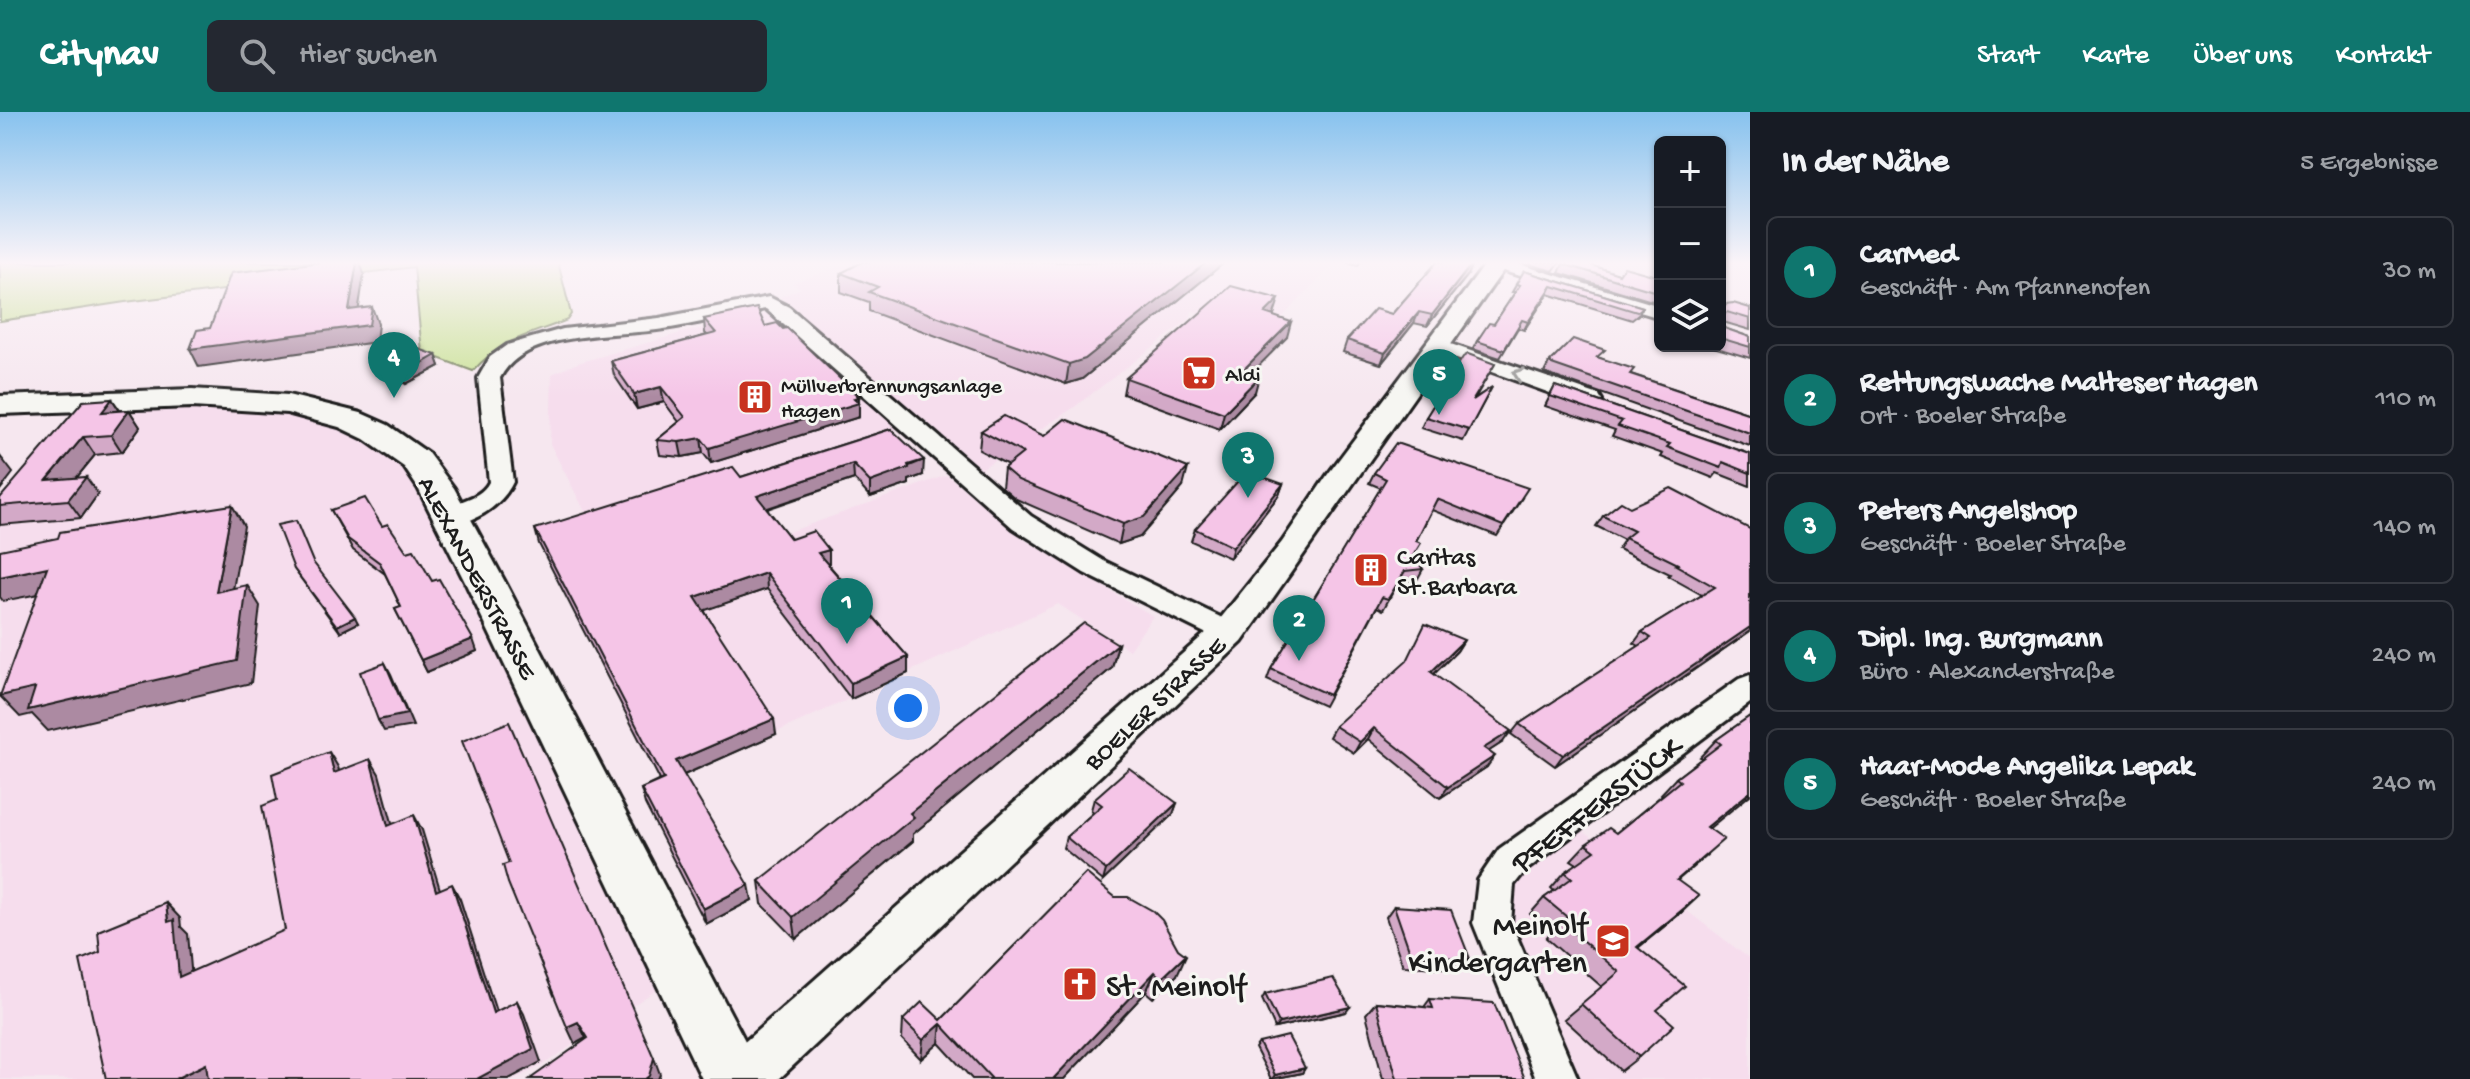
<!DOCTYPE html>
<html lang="de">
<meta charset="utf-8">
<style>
body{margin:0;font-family:"Gochi Hand",sans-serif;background:#242831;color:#f1f3f6}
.controls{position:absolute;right:24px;top:24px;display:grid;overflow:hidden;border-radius:12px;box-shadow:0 2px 6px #0004}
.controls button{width:72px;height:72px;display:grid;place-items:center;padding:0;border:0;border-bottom:2px solid #363941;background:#171b24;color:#f1f3f6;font:40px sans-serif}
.you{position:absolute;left:908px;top:596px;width:28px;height:28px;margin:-20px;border:6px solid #fff;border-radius:50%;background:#1a73e8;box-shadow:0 0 0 12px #1a73e833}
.badge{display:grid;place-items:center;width:52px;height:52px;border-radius:50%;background:#0f766e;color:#fff;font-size:26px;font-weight:700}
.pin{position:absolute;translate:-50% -66px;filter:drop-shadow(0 2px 4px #0008)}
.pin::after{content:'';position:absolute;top:42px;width:28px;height:24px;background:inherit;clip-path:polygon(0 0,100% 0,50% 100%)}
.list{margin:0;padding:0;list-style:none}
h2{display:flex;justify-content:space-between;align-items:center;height:104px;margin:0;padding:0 32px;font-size:34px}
h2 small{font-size:26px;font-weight:400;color:#9ea1a6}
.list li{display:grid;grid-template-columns:52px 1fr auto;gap:24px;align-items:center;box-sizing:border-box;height:112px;margin:0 16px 16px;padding:0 16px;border:2px solid #363941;border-radius:12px}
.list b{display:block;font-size:30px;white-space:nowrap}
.list p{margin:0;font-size:26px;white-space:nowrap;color:#9ea1a6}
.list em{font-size:26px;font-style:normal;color:#9ea1a6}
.icon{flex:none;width:44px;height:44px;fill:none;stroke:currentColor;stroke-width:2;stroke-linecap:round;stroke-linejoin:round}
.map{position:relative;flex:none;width:1750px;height:967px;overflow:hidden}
header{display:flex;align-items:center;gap:48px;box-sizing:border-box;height:112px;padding:0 40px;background:#0f766e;color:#fff}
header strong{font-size:38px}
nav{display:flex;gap:44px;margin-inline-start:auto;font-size:28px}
.search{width:560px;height:72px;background:#242831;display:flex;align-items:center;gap:20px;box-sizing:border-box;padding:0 28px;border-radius:12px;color:#9ea1a6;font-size:30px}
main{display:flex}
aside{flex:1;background:#171b24}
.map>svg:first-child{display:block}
</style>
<header>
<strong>Citynav</strong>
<div class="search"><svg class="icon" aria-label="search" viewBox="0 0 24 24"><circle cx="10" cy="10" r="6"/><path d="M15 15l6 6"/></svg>Hier suchen</div>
<nav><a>Start</a><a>Karte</a><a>Über uns</a><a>Kontakt</a></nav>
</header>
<main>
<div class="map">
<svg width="1750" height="967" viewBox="0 0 1750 967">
<rect width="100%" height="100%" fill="#f6e7ef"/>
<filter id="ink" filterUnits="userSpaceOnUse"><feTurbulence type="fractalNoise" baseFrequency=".0125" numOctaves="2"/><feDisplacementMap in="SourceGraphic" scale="16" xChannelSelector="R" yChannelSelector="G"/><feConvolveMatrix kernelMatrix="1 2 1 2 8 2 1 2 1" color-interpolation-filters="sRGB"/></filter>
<g filter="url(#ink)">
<g fill="#f6dded">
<polygon points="851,150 1336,150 1267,221 1192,199 1190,207 1073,296 981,357 780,185 801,176 793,171"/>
<polygon points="782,199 911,312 735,370 778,424 947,363 1025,428 1153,504 1129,538 1058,492 662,672 593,415 550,332 552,262 578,251 681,221"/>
<polygon points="87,290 288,292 400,335 682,861 541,954 516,967 0,967 0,399"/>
<polygon points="1568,708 1750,847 1750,967 1557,967 1493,789"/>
</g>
<path fill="#cae297" stroke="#737f5a" stroke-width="2" d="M 0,150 L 558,150 L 571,202 L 567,208 C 527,224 503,226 473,259 L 422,240 L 414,155 L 125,190 L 0,209 Z"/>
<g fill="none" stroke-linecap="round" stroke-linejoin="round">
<defs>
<g id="minor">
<polygon points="1484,150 1512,150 1660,194 1660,206 1487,154"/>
<path d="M 769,185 L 789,195 L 1031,404 L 1104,449 L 1239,514 L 1244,521 L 1239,528 L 1229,531 L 1219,528 L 1084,461 L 1013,416 L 766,197 C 729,203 694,213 657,218 C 610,225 525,218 500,266 L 513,370 C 502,394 469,417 442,410 L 438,404 C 450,387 478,391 489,370 L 478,266 L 490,245 L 507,233 L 563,217 L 659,206 Z"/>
<polygon points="1439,228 1599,283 1602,288 1599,293 1583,293 1432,238 1429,234"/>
<polygon points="1750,563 1750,591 1525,759 1514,773 1511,811 1578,967 1536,967 1473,811 1478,768 1499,737 1739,567"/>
</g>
<polygon id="tertiary" points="1487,150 1509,150 1242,530 779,967 715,967 723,949 1216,512 1282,430 1328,362"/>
<polygon id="secondary" points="192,277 288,283 361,301 388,313 428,341 454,376 505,470 765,967 702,967 465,470 418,376 404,355 364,327 339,315 287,301 192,295 0,302 0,284"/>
</defs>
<use href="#minor" stroke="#1c1c1c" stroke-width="6"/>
<use href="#tertiary" stroke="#1c1c1c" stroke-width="6"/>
<use href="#secondary" stroke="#1c1c1c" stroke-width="6"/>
<use href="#minor" fill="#f6f6f2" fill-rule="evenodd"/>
<use href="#tertiary" fill="#f6f6f2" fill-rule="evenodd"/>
<use href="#secondary" fill="#f6f6f2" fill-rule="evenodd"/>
</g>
<g fill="#d3a9c7" stroke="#1c1c1c" stroke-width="2">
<polygon points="1225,150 1082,267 1066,272 869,199 869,190 841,180 841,161"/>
<polygon points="1347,150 1361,150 1358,153"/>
<polygon points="1435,150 1474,150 1468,163 1427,214 1414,211 1381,252 1343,240 1347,228 1392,202 1437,150"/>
<polygon points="1530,150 1560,150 1553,159 1529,152"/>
<polygon points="1563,152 1619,162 1660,181 1652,189 1559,161"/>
<polygon points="1524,159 1643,195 1638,203 1632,208 1548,182 1524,218 1518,216 1500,246 1473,237 1477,229 1494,212 1515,180 1512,180"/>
<polygon points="1750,196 1750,218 1723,210 1724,216 1750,225 1750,246 1710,234 1720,234 1720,199"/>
<polygon points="1274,202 1273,204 1287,225 1250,262 1255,280 1220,317 1123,282 1126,266"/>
<polygon points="704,207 765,214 859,285 859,305 711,351 703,341 682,345 660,343 657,328 679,310 664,290 637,297 614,263 611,249 707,223 705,221"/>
<polygon points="436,243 440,254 406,272 384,264 380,253"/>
<polygon points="1600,246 1631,262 1750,302 1750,334 1544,261 1549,251"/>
<polygon points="1495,252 1475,286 1492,275 1463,329 1421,316 1426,305"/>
<polygon points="1555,274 1750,342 1750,374 1717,361 1713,366 1661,345 1663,342 1612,324 1615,318 1545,294"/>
<polygon points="112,287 120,298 129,298 140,315 122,340 95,343 76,366 98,382 81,406 0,413 0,386"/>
<polygon points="891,317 923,363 909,368 909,372 870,385 854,367 767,397 791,427 829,453 908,545 908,561 851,587 767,477 704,498 776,622 684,663 752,788 706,812 645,692 641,677 660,668 539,432 535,417 741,365"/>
<polygon points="981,319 1044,324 1183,375 1140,425 1119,432 1016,387 1002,375 1004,356 1008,353 979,338"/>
<polygon points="1374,361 1522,386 1497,424 1432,398 1416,429 1414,445 1423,457 1417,468 1399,469 1383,498 1377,495 1324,594 1267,568 1271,557 1381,376 1369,371"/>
<polygon points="1283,372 1279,383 1230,446 1191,429 1195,417"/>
<polygon points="1630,395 1750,417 1750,519 1555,654 1511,622 1519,612 1639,534 1634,531 1642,520 1702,483 1668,464 1670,462 1618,437 1624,428 1596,414 1603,404"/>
<polygon points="331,398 382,414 432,469 477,539 427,560 395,497 401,495 385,462 353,438"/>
<polygon points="314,452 358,511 340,520 294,457"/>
<polygon points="1464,528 1457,539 1434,562 1503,630 1489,639 1487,655 1440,686 1368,627 1354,641 1329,625 1335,614"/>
<polygon points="1118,532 1112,556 913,722 913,729 796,827 762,792 759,769"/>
<polygon points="1750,604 1709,717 1707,743 1678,768 1682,800 1638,836 1657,898 1639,945 1621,959 1564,907 1602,875 1546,826 1551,820 1530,802 1544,786 1554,779 1551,776 1565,760 1577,752 1571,748 1586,732 1616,721 1662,683 1661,682 1676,666 1702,646 1700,645 1716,628"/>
<polygon points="1094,687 1177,691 1173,702 1103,769 1063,736 1066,725 1094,700 1091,698"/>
<polygon points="1086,761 1177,863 1153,886 1146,880 1064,967 972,967 939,931 921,947 902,927 903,908 941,908"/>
<polygon points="1394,794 1470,847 1461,857 1403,854 1386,805"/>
<polygon points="1265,882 1346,900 1275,916 1262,887"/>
<polygon points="1430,887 1525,967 1383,967 1366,902 1376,890 1424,895"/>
<polygon points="1259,931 1305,956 1302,961 1271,967 1255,936"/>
</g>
<g fill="#ac8aa2" stroke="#1c1c1c" stroke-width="2">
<polygon points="357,150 360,150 364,162 356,214 372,195 378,212 376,230 199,255 190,237 349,198"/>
<polygon points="1207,150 1225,150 1082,267 1066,272 1069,252"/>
<polygon points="1474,150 1468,163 1427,214 1432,203"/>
<polygon points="1552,174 1548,182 1524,218 1528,210"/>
<polygon points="1279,187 1274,202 1260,216 1265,201"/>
<polygon points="1419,200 1414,211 1381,252 1385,241"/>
<polygon points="1291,210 1287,225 1238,275 1242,259"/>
<polygon points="436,243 440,254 406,272 403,262"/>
<polygon points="1259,265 1255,280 1220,317 1224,301"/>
<polygon points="661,275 664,290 637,297 634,282"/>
<polygon points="859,285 859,305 711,351 709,336"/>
<polygon points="112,287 123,304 102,300"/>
<polygon points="129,298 140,315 122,340 111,323"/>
<polygon points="83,325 95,343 60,386 47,368"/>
<polygon points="701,326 703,341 682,345 679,330"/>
<polygon points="0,344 13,361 0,378"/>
<polygon points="924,348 923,363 909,368 909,372 870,385 870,370"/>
<polygon points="853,352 854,367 759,399 757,384"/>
<polygon points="1188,356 1183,375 1140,425 1119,432 1123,412"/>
<polygon points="86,365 98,382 81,406 68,388"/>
<polygon points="1283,372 1279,383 1230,446 1233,435"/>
<polygon points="232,393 244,414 229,501 216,480"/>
<polygon points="829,438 829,453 819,457 818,441"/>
<polygon points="47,455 64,477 3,489 0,485 0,465"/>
<polygon points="766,461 767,477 697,501 695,485"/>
<polygon points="247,473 260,494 251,571 48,619 32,602 20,605 0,584"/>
<polygon points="355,505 358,511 340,520 337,514"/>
<polygon points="1750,515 1750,519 1555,654 1563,643"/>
<polygon points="473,527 477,539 427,560 421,548"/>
<polygon points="1464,528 1457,539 1425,571 1431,560"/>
<polygon points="1118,532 1112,556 913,722 913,729 796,827 793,805 910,701"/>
<polygon points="908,545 908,561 851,587 851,571"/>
<polygon points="385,551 391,562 413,614 384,619 378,608"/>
<polygon points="774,607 776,622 679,665 676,649"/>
<polygon points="1374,616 1368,627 1354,641 1360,630"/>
<polygon points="1511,619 1503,630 1477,647 1484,636"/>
<polygon points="329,640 338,655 344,676 334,661"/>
<polygon points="1495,644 1487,655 1440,686 1448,675"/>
<polygon points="370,647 379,662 397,729 388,714"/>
<polygon points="1750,680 1750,683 1690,732 1707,715"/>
<polygon points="1177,691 1173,702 1103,769 1106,758"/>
<polygon points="414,703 422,718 445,794 436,779"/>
<polygon points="452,772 460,787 501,915 493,901"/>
<polygon points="749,773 752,788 706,812 703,797"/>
<polygon points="1699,784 1682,800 1620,850 1637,835"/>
<polygon points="166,791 180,806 181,815 188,822 193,879 179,865 168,810"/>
<polygon points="1186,843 1177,863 1153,886 1161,867"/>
<polygon points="1155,860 1146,880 1064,967 1053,967"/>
<polygon points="517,889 524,902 541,950 509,967 477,967"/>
<polygon points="1350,895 1346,900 1275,916 1279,911"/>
<polygon points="578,910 586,926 575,932 567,915"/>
<polygon points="941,912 939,931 921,947 923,928"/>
<polygon points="654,946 660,962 658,967 645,967"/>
<polygon points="206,952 216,967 175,967"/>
<polygon points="1305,956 1302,961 1272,967 1275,963"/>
</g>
<g fill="#f5c5e7" stroke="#1c1c1c" stroke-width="2">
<polygon points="321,150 357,150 349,198 372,195 369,213 190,237 197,218 210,216 231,161"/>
<polygon points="862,150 1207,150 1085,247 1069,252 869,180 878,175 841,161"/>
<polygon points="1437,150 1473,150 1432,203 1419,200 1385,241 1347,228 1375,197 1392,202"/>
<polygon points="1568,150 1582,150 1619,162 1624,155 1660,165 1660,177 1657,180 1563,152"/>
<polygon points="1524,159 1643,195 1637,200 1552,174 1528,210 1522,208 1504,238 1477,229 1489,211 1494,212 1520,173 1516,172"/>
<polygon points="1231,174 1279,187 1265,201 1291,210 1242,259 1259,265 1224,301 1126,266"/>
<polygon points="1733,191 1750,196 1750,207 1727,200 1723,203 1724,216 1750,225 1750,235 1720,226 1720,199 1726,192"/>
<polygon points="757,196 765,214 777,211 783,217 787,216 859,285 854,286 859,291 709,336 701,326 679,330 657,328 685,305 661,275 634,282 611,249 716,221 704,207"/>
<polygon points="1573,227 1605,238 1597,245 1634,257 1630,262 1750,302 1750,321 1549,251"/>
<polygon points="413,235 436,243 403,262 380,253"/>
<polygon points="1468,242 1495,252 1473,288 1492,275 1469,318 1426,305 1463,245"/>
<polygon points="1555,274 1750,342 1750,361 1723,350 1721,356 1667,335 1670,332 1618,314 1622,309 1550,284"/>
<polygon points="112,287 102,300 129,298 111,323 83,325 47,368 86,365 68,388 0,394 0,386 83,289"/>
<polygon points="1004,304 1044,324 1065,307 1188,356 1144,405 1123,412 1018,368 1004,356 1023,341 981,319"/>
<polygon points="891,317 924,348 908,353 909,356 870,370 853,352 757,384 791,427 814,419 829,438 818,441 908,545 851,571 766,461 695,485 774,607 676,649 749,773 703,797 641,677 664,667 535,417 733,355 741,365"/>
<polygon points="1396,331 1528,376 1503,414 1437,387 1416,429 1421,431 1413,444 1423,457 1405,459 1388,487 1382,485 1329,583 1271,557 1386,367 1374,361"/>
<polygon points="1247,359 1283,372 1233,435 1195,417"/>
<polygon points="1671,376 1750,417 1750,515 1563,643 1519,612 1651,526 1642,520 1715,475 1676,453 1678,452 1625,426 1634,419 1603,404 1621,390 1630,395"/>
<polygon points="365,386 382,414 388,412 407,440 414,438 432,469 439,467 473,527 421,548 395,497 401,495 380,451 348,427 331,398"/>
<polygon points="232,393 216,480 247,473 237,549 28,598 35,576 0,584 47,455 0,465 0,438 58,426 60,420"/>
<polygon points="296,409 313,450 355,505 337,514 294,457 277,413"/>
<polygon points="1084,511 1118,532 910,701 914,705 793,805 759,769"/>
<polygon points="1425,512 1464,528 1431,560 1511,619 1484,636 1495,644 1448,675 1374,616 1360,630 1335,614 1407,549"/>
<polygon points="385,551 407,602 378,608 360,560"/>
<polygon points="1750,604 1750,680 1707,715 1724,727 1677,768 1699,784 1637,835 1685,874 1657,898 1674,913 1639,945 1581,892 1619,860 1561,810 1567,805 1544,786 1572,766 1565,760 1595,739 1586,732 1609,716 1616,721 1680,669 1676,666 1721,632 1716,628"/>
<polygon points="509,610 654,946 649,964 645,967 530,967 588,926 578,910 567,915 508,771 503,753 509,751 462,629"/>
<polygon points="329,640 334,661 370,647 388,714 414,703 436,779 452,772 493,901 517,889 533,937 477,967 208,967 206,952 175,967 106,967 80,848 100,840 98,819 166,791 168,810 174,808 179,865 285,818 262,694 277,688 272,662"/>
<polygon points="1129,656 1177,691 1106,758 1066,725 1102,693 1094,687"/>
<polygon points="1086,761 1115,785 1128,785 1153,799 1162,808 1178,837 1186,843 1161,867 1155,860 1053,967 992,967 941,912 923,928 903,908 922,890 941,908"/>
<polygon points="1394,794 1451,798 1470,847 1411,843"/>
<polygon points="1333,866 1350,895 1279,911 1265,882"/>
<polygon points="1430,887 1494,891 1525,967 1397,967 1376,890 1433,896"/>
<polygon points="1288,924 1305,956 1275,963 1259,931"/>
</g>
<defs><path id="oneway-chevron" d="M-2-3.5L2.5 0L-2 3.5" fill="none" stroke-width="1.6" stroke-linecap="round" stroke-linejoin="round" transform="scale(2)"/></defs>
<use stroke="#949492" href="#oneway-chevron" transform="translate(1518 262) rotate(-160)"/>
</g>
<linearGradient id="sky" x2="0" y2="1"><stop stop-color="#87c2ee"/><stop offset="0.53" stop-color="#fbf4f8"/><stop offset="1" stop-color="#fbf4f8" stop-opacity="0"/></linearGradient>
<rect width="1750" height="285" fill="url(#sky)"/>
<defs>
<symbol id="supermarket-square" viewBox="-11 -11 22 22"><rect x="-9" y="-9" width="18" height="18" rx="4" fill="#c8321e" stroke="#f6f6f2"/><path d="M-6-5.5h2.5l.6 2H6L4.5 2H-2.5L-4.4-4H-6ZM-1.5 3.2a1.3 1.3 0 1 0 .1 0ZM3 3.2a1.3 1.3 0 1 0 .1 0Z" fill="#fff"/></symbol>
<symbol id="building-square" viewBox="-11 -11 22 22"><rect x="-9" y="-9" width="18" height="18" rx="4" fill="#c8321e" stroke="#f6f6f2"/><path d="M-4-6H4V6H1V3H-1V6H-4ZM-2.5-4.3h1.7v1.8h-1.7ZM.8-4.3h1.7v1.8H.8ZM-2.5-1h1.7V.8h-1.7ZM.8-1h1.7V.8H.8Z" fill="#fff"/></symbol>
<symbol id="school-square" viewBox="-11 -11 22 22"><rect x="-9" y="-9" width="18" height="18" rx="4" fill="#c8321e" stroke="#f6f6f2"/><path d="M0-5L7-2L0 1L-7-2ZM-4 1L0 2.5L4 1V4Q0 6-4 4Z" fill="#fff"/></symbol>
<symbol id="church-square" viewBox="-11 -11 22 22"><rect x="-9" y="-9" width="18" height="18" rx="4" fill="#c8321e" stroke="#f6f6f2"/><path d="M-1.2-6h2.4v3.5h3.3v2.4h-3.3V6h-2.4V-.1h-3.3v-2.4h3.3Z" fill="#fff"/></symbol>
</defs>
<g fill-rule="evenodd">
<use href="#supermarket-square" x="1179" y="241" width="40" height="40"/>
<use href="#building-square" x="735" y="265" width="40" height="40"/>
<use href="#building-square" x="1351" y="438" width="40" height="40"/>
<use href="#school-square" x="1593" y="809" width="40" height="40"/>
<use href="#church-square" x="1060" y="852" width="40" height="40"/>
</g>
<g text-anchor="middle" stroke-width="6" stroke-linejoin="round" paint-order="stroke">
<g font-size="22" fill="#1c1c1c" stroke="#f6f6f2" text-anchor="start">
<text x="1225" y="269">Aldi</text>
<text x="781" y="280">Müllverbrennungsanlage<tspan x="781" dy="25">Hagen</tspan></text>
</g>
<g font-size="26" fill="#1c1c1c" stroke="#f6f6f2" text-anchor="start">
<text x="1397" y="452">Caritas<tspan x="1397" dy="30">St.Barbara</tspan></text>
</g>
<g font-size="26" fill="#1c1c1c" stroke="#f6f6f2">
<text transform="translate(479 465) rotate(62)" y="9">ALEXANDERSTRASSE</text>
<text transform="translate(1154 590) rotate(-43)" y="9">BOELER STRASSE</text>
</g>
<g font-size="32" fill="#1c1c1c" stroke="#f6f6f2">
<text transform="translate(1595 691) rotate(-37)" y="11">PFEFFERSTÜCK</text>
</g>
<g font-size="32" fill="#1c1c1c" stroke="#f6f6f2" text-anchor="end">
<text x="1587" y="822">Meinolf<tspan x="1587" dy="37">Kindergarten</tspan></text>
<text x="1106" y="883" text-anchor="start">St. Meinolf</text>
</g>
</g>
</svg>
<div class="controls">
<button>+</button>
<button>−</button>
<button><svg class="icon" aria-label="layers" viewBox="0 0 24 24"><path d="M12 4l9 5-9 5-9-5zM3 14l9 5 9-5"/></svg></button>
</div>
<div class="you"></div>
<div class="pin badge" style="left:847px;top:532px">1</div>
<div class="pin badge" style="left:1299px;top:549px">2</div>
<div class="pin badge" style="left:1248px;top:386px">3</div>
<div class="pin badge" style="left:394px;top:286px">4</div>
<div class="pin badge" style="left:1439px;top:303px">5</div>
</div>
<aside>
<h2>In der Nähe<small>5 Ergebnisse</small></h2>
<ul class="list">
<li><span class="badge">1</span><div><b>CarMed</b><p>Geschäft · Am Pfannenofen</p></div><em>30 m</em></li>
<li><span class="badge">2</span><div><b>Rettungswache Malteser Hagen</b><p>Ort · Boeler Straße</p></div><em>110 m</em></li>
<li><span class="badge">3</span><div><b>Peters Angelshop</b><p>Geschäft · Boeler Straße</p></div><em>140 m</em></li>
<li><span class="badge">4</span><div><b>Dipl. Ing. Burgmann</b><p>Büro · Alexanderstraße</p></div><em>240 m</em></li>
<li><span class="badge">5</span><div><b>Haar-Mode Angelika Lepak</b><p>Geschäft · Boeler Straße</p></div><em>240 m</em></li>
</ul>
</aside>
</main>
